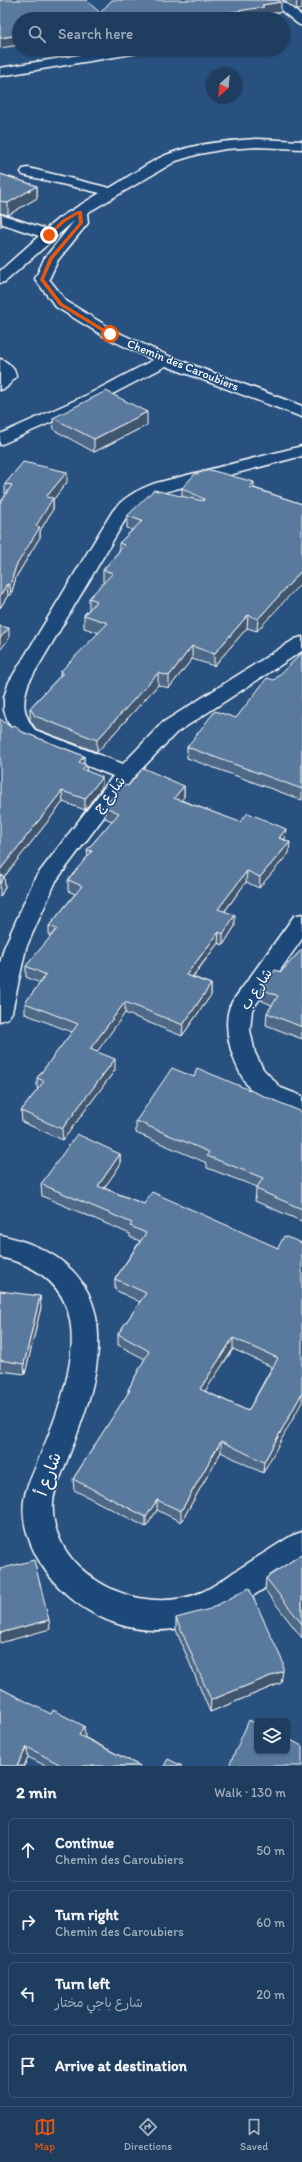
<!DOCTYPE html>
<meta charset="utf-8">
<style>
body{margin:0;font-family:Itim,"Playpen Sans Arabic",sans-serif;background:#264465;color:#f1f3f6}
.controls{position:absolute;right:12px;bottom:12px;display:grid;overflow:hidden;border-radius:6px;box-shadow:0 1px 3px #0004}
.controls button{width:36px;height:36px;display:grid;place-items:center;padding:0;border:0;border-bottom:1px solid #3c5674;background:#1e3d5f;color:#f1f3f6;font:20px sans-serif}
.compass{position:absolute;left:206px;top:68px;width:36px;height:36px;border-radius:50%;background:#1e3d5f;box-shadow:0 1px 3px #0004;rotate:207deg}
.stop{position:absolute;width:12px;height:12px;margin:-9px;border:3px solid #ea580c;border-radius:50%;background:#fff}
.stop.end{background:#ea580c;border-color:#fff;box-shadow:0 1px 4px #0008}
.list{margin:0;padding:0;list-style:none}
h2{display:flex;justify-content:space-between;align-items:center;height:52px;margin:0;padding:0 16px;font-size:17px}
h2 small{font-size:13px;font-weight:400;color:#a1aebd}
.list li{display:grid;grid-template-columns:26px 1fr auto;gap:12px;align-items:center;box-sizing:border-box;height:64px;margin:0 8px 8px;padding:0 8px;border:1px solid #3c5674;border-radius:6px}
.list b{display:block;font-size:15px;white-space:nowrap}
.list p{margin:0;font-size:13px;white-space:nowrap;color:#a1aebd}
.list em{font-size:13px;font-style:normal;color:#a1aebd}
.icon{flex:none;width:22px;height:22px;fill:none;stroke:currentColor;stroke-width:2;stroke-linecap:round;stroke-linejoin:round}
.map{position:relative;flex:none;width:302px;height:1766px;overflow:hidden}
.search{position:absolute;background:#1e3d5f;box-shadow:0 1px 3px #0004;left:12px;right:12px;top:12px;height:44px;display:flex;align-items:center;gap:10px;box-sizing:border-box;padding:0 14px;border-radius:22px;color:#a1aebd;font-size:15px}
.sheet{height:340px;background:#1e3d5f}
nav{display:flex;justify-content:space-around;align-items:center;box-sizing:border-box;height:56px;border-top:1px solid #3c5674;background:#1e3d5f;font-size:11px;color:#a1aebd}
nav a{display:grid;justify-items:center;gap:2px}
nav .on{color:#ea580c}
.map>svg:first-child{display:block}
</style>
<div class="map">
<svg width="302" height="1766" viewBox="0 0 302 1766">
<rect width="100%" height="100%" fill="#28517f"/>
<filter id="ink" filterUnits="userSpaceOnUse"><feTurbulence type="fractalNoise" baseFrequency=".025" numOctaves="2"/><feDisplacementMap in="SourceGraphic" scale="8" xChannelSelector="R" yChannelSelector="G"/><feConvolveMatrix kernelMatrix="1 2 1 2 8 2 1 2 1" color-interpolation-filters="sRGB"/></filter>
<g filter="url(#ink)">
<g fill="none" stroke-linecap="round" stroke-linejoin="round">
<defs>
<g id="minor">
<polygon points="268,0 281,0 302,16 302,26 298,24"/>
<polygon points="116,49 144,49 138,53 0,76 0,68"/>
<path d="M 257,139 L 302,141 L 302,149 L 257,147 L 226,149 L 199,154 L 176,161 L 87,213 L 88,223 L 58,260 L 49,279 L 66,301 L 115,331 L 171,357 L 302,406 L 302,417 L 166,366 L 99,401 L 0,445 L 0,434 L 87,395 L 153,360 L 105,337 L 56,307 L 35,279 L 44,259 L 74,221 L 5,282 L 0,283 L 0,271 L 39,236 L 0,223 L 0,214 L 46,229 L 59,218 L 100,193 L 23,175 L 21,172 L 23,169 L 28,168 L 110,188 C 129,177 147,163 166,155 C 195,143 227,141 257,139 Z"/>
<path d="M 0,359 C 7,361 16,369 16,377 L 6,388 L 0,390 Z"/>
<path d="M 302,446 L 302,456 L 168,491 C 153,496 140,503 128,515 L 29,682 C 22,701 22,714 35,730 L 123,764 L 162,723 L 295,639 L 302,637 L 302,651 L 176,733 L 133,778 L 56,881 L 26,948 L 12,1012 L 8,1018 L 0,1021 L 0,963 L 4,948 L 35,878 L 113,776 L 21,740 L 8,722 L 4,710 L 4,697 L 9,682 L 112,512 C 123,497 139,489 156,483 Z"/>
<path d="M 302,914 L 302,939 L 252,1010 L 250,1030 L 255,1053 L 263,1069 L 281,1088 L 302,1096 L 302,1116 C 290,1112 274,1108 264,1102 C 239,1087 217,1028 232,1002 L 294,916 Z"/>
<path d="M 0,1235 C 106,1258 114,1333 81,1423 C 76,1438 70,1453 64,1468 C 60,1479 54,1490 53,1502 C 51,1529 64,1555 85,1572 C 116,1598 162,1609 202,1592 C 213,1587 224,1579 234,1572 C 253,1560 272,1548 291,1536 L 302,1532 L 302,1563 C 263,1588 222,1623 174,1629 C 114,1637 56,1601 32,1547 C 24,1528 20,1508 27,1488 C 57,1413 123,1285 0,1257 Z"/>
</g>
</defs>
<use href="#minor" stroke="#fff" stroke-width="3"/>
<use href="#minor" fill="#1f4a7a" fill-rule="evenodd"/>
</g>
<g fill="#4d6987" stroke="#fff" fill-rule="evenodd">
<polygon points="283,0 302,0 296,10"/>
<polygon points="0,174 37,186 37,198 8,215 0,213"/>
<polygon points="53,418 147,425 94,452 54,430"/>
<polygon points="67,482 53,500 53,509 40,531 40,537 16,577 11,595 8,595 0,608 6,494 5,494 5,484"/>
<polygon points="182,488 254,488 302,504 257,631 247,628 214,666 192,659 169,688 158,685 97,752 36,729 30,720 30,708 60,676 60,672 99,633 84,628 84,615 89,609 89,598 104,583 103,583 103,570 119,551 119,543 132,530 127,528 127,516 182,496"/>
<polygon points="302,653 302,800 187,758 187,747 236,718"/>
<polygon points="12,728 84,756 84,764 87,771 102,787 85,810 63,802 4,877 5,887 0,897"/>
<polygon points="128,786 184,786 184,797 181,800 285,840 289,853 259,888 246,882 225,911 235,926 223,945 218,943 193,977 211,984 211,995 182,1036 125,1013 97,1051 115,1070 63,1140 22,1122 21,1111 38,1089 37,1088 37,1078 72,1032 25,1014 25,1003 40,983 26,977 26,966 51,937 49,936 49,926 75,894 68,891 68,880 88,857 87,850 112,821 105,818 105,807"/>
<polygon points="302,949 302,1039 266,1025 267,1013 272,1005 262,1001 262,989 281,972"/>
<polygon points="194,1077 302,1112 302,1219 301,1221 255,1201 256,1189 257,1187 207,1168 207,1163 136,1133 136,1121"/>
<path d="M 120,1154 L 120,1165 L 104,1188 L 144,1204 L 278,1248 L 302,1243 L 263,1473 L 221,1452 L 181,1522 L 157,1510 L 146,1527 L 74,1490 L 73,1479 L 128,1394 L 128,1390 L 145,1359 L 118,1345 L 118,1334 L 140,1302 L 115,1290 L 115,1279 L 140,1241 L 130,1237 L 130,1234 L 42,1196 L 41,1184 ZM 233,1349 L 272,1367 L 248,1411 L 205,1391 Z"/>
<polygon points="0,1291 41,1307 25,1374 0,1371"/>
<polygon points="302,1554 302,1638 265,1590 266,1578"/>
<polygon points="176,1618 281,1683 210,1712 176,1630"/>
<polygon points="0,1688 85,1736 84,1737 140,1766 46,1766 28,1757 24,1766 0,1766"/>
</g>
<g fill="#3f556e" stroke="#fff">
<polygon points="297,0 302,0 302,9 296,10"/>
<polygon points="281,2 281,12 264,15 264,17 250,19 186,19 262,5"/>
<polygon points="137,17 138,19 127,19"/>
<polygon points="19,35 19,45 0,48 0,38"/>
<polygon points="37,186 37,198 8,215 8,203"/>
<polygon points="0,214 1,214 2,226 0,227"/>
<polygon points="147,412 147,425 94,452 94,439"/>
<polygon points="67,472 67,482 53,500 53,509 40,531 40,537 16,577 11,595 10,585 16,566 36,526 46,497"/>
<polygon points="254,482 254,494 250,487"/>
<polygon points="302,570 302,582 257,631 258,619"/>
<polygon points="7,584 8,595 0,608 0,596"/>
<polygon points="248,615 247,628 214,666 214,654"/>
<polygon points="9,628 9,639 0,650 0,638"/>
<polygon points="192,646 192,659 169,688 169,676"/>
<polygon points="158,673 158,685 97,752 97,740"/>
<polygon points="84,756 84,766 79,762"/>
<polygon points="86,765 87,775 82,769"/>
<polygon points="102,777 102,787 85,810 85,799"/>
<polygon points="184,786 184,797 174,809 174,798"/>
<polygon points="62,791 63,802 4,877 5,887 0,897 0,870"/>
<polygon points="286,829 285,840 279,838"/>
<polygon points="290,842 289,853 259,888 260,877"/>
<polygon points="247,871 246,882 218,920 218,909"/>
<polygon points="235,915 235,926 223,945 223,934"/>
<polygon points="219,932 218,943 186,985 186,975"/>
<polygon points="211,984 211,995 182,1036 183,1025"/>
<polygon points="125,1002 125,1013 91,1060 90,1049"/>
<polygon points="115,1059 115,1070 63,1140 62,1129"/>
<polygon points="120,1154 120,1165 98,1197 98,1186"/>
<polygon points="40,1296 41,1307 25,1374 24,1364"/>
<polygon points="233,1338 233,1349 200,1399 200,1389"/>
<polygon points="302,1393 302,1402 263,1473 264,1462"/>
<polygon points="221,1441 221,1452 181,1522 181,1511"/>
<polygon points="157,1500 157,1510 146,1527 146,1517"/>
<polygon points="49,1620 50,1629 0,1643 0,1633"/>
<polygon points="283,1671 281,1683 210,1712 211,1700"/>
<polygon points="84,1726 85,1736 80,1745 79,1735"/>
<polygon points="27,1747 28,1757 24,1766 17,1766"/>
</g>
<g fill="#5a7a9d" stroke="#fff" fill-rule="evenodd">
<polygon points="0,0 86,0 100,13 112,0 278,0 281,2 262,5 264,7 186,19 139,19 137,17 127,19 19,19 19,35 0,38"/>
<polygon points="0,174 37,186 8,203 0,201"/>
<polygon points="106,391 147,412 94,439 53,418"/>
<polygon points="23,462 67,472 46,497 53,498 36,526 40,527 16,566 10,585 7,584 0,596 0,503 12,485 5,484"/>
<polygon points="210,470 254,482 250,487 302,504 302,570 258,619 248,615 214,654 192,646 169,676 158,673 97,740 35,716 30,708 63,673 60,672 108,623 84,615 97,601 89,598 113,573 103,570 124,545 119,543 142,521 127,516 154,490 203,501 204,499 182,488 195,474"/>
<polygon points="0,626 9,628 0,638"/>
<polygon points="302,653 302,789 187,747 215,711 236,718 267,678 274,680"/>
<polygon points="0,719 12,728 15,725 20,731 84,756 79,762 86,765 82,769 102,777 85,799 62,791 0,870"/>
<polygon points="143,768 184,786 174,798 240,822 248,813 286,829 279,838 290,842 260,877 247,871 218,909 235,915 223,934 219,932 186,975 211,984 183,1025 125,1002 90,1049 115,1059 62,1129 21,1111 44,1081 37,1078 78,1024 25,1003 46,975 26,966 57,929 49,926 82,886 68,880 92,851 87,850 119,813 105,807 122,784 128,786"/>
<polygon points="0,875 4,876 0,884"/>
<polygon points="302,949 302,1027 267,1013 278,996 262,989 275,970 281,972"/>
<polygon points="172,1068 194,1077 197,1068 302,1112 302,1209 256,1189 263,1178 207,1156 209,1152 136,1121"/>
<path d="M 77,1134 L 120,1154 L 98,1186 L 144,1204 L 152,1192 L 278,1248 L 284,1236 L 302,1243 L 302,1393 L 264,1462 L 221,1441 L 181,1511 L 157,1500 L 146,1517 L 73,1479 L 130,1390 L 128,1390 L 149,1351 L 118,1334 L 146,1293 L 115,1279 L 146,1233 L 130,1226 L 132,1223 L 41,1184 ZM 233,1338 L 278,1358 L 248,1411 L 200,1389 Z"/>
<polygon points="0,1291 40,1296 24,1364 0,1360"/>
<polygon points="302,1554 302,1624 266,1578"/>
<polygon points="34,1560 49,1620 0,1633 0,1569"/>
<polygon points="249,1588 283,1662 283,1671 211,1700 176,1618 210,1609"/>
<polygon points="0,1688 51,1714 53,1710 84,1726 79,1735 140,1766 63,1766 27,1747 17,1766 0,1766"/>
<polygon points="249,1720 257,1724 257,1751 287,1751 287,1738 302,1746 302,1766 229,1766"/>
<polygon points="168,1759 182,1766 164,1766"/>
</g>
</g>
<polygon fill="#ea580c" points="78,211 82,211 83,223 53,259 44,279 62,303 111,333 111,335 108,335 59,305 40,280 49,258 79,223 78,214 65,222 51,235 47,235 62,220"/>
<g text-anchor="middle" stroke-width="3" stroke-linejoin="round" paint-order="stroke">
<g font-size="12" fill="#fff" stroke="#1f4a7a">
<text transform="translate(183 365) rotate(22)" y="4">Chemin des Caroubiers</text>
</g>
<g font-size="14" fill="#fff" stroke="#1f4a7a">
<text transform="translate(109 794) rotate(-51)" y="5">شارع ج</text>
<text transform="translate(256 989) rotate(-57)" y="5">شارع ب</text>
</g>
<g font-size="17" fill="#fff" stroke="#1f4a7a">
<text transform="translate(48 1474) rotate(-70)" y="6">شارع أ</text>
</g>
</g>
</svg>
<div class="controls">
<button><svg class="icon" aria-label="layers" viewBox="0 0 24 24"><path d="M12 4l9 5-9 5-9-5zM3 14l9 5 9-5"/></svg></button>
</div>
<svg class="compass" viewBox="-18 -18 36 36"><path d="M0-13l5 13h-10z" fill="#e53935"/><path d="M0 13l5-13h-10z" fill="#a1aebd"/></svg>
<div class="stop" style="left:110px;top:334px"></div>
<div class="stop end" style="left:49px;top:235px"></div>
<div class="search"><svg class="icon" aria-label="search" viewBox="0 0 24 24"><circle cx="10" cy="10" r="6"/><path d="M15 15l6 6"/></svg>Search here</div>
</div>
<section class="sheet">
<h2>2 min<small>Walk · 130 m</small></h2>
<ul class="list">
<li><svg class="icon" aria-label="ahead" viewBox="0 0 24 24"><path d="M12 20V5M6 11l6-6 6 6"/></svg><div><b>Continue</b><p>Chemin des Caroubiers</p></div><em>50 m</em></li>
<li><svg class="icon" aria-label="right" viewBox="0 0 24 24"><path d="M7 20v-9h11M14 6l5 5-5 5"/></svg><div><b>Turn right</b><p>Chemin des Caroubiers</p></div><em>60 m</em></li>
<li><svg class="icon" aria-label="left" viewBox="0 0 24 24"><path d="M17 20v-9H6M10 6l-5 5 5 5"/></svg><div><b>Turn left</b><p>شارع باجي مختار</p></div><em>20 m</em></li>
<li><svg class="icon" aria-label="arrive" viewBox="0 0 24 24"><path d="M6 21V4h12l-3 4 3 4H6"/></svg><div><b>Arrive at destination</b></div></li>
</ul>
</section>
<nav>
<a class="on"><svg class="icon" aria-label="map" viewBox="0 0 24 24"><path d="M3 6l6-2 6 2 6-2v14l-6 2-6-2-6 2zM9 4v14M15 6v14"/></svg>Map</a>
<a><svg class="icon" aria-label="directions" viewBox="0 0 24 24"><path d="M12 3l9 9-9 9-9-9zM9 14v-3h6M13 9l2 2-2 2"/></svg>Directions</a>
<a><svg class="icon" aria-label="saved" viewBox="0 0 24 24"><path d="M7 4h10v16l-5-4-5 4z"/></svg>Saved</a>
</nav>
